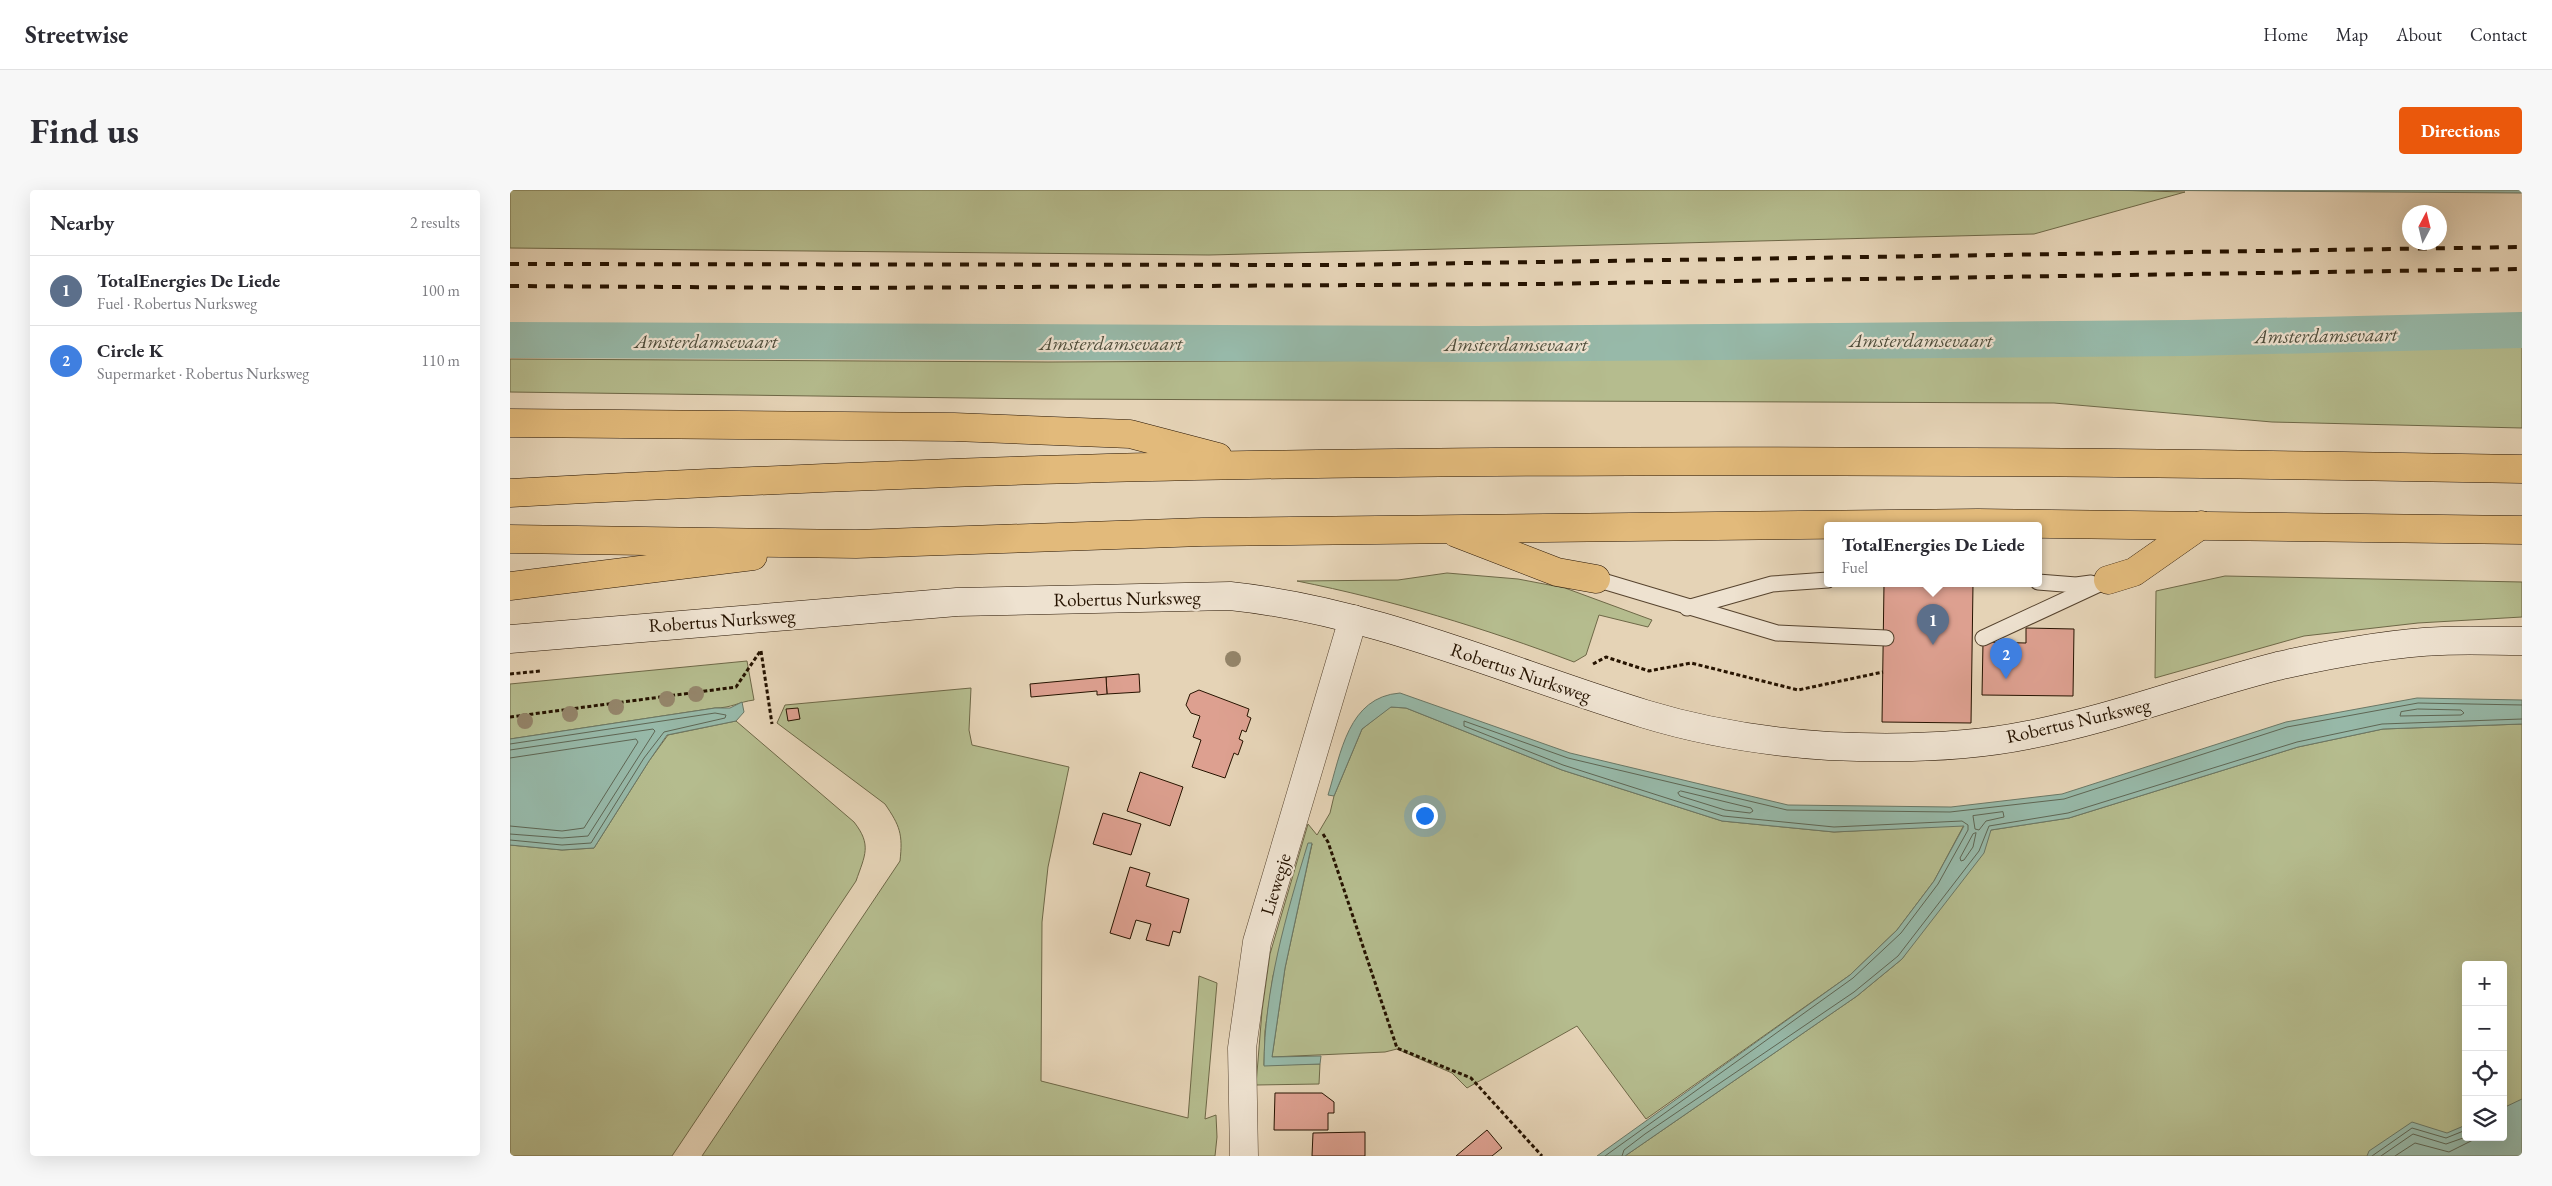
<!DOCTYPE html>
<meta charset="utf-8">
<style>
body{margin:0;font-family:"EB Garamond",serif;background:#f7f7f7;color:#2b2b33}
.controls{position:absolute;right:15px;bottom:15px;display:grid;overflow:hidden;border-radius:5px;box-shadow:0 5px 20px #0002}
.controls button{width:45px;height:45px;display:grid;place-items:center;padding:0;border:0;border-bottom:1px solid #e1e1e2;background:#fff;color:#2b2b33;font:25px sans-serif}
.compass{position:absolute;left:1892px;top:15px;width:45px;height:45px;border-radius:50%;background:#fff;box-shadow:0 5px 20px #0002;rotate:7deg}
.you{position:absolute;left:914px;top:625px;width:18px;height:18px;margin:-12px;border:4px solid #fff;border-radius:50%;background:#1a73e8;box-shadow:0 0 0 8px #1a73e833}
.badge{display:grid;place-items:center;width:32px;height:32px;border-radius:50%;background:#ea580c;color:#fff;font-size:16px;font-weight:700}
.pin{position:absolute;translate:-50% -41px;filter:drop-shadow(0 1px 2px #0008)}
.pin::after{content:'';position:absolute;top:26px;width:18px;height:15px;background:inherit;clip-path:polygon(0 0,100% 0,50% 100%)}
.popup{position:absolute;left:1314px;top:332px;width:218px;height:65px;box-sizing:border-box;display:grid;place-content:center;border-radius:5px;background:#fff;filter:drop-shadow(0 1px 4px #0005);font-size:16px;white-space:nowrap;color:#7c7c81}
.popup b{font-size:19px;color:#2b2b33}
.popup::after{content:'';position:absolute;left:50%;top:100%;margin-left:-10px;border:10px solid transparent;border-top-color:#fff}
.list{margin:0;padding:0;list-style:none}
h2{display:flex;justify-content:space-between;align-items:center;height:65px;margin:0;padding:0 20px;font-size:21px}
h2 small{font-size:16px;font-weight:400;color:#7c7c81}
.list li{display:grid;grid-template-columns:32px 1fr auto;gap:15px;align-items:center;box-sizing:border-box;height:70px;padding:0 20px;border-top:1px solid #e1e1e2}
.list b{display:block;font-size:19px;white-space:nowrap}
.list p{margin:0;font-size:16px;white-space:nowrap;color:#7c7c81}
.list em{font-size:16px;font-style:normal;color:#7c7c81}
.icon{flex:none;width:28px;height:28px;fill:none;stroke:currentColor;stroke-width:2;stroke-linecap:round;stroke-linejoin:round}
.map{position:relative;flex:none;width:2012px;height:966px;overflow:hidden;border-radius:5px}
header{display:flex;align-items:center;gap:30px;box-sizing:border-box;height:70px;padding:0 25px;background:#fff;border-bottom:1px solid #e1e1e2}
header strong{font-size:24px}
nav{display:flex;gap:28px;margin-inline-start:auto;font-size:18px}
.intro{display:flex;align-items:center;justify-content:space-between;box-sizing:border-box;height:120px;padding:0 30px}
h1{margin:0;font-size:35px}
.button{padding:12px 22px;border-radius:5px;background:#ea580c;color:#fff;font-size:18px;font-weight:700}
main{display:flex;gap:30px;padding:0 30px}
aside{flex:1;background:#fff;border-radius:5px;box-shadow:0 5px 20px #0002}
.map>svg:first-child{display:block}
</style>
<header>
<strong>Streetwise</strong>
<nav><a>Home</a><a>Map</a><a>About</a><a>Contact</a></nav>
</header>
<div class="intro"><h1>Find us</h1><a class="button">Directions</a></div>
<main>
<aside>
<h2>Nearby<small>2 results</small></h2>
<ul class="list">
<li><span class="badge" style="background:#5c6f8a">1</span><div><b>TotalEnergies De Liede</b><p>Fuel · Robertus Nurksweg</p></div><em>100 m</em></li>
<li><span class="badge" style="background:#3f7fe0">2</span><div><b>Circle K</b><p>Supermarket · Robertus Nurksweg</p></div><em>110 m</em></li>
</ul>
</aside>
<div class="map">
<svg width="2012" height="966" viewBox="0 0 2012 966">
<rect width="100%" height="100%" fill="#e5d3b6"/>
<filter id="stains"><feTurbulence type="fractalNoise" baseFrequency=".004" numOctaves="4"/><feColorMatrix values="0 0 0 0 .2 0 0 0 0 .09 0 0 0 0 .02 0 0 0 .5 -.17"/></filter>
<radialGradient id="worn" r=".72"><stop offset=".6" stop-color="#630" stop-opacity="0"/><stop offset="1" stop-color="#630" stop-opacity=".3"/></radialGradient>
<g fill="#b5bc8e" stroke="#6e6847">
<polygon points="0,0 1600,0 1675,2 1524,44 699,65 0,58"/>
<polygon points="2012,155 2012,238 1762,232 1544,213 534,209 0,202 0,169 538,172 1153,169"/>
<path d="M 937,383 L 1008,389 L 1055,398 L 1142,430 L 1138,437 L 1089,425 L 1076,465 L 1064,472 C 974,438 882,410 787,391 L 888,390 Z"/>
<polygon points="1715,386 2012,392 2012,427 1908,433 1794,446 1645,488 1646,401"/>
<path d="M 237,471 L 244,510 C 228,512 222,518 205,518 L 0,549 L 0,494 Z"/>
<path d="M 461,498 L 459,540 L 462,555 L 559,577 L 538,677 L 532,732 L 531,891 L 678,928 L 689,786 L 707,793 L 695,929 L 706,925 L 707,947 L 705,966 L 192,966 L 390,671 C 393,644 390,636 375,614 L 267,533 L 275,515 Z"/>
<polygon points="880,517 896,518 1052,580 1212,631 1324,642 1454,635 1424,691 1387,740 1340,785 1136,929 1067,836 957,898 942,883 887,859 875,862 762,867 775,778 802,654 763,786 755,841 754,875 810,874 809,894 746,895 752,821 760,764 798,634 807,645 820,623 824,606 852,539"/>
<path d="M 226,531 L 344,632 C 362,655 355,665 346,691 L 162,966 L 0,966 L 0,655 L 52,660 L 84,658 L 139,571 L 158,545 Z"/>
<polygon points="2012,534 2012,920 1993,930 1993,775 1956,775 1956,947 1920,966 1115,966 1347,806 1392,769 1481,640 1559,628 1788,557 1873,539"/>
</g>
<g fill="#97b9a9" stroke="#6a7765">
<polygon points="1600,0 2012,0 2012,3"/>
<path d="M 890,503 L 1060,563 L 1278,615 L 1441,617 L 1552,604 L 1776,532 L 1907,508 L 2012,510 L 2012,534 L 1873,539 L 1788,557 L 1559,628 L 1481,640 L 1474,663 L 1392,769 L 1347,806 L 1115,966 L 1087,966 L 1340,785 L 1387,740 L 1424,691 L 1454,636 L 1324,642 L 1212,631 L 1052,580 L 896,518 L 881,517 L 852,539 L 824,606 L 818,605 C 831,563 838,507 890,503 Z"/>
<polygon points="232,512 234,522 226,531 157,545 139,571 84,658 52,660 0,655 0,549 205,518 220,518"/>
<path d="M 798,653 L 802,653 L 775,778 L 762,867 L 811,866 L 810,874 L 754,876 C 754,800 776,725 798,653 Z"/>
<polygon points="2012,909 2012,966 1857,966 1859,961 1902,932 1937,943 1956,935 1956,947 1993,947 1993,918"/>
</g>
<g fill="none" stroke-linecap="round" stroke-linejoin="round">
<g stroke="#5e6654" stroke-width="1">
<polygon points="1908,519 1951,520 1954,523 1951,525 1890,526 1891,522"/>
<polyline points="0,554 205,523 216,525 215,528 154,542 134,568 81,653 52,655 0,650"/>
<polyline points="0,560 143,539 145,541 78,646 52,648 0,644"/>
<polyline points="0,568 126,549 128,552 74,638 52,641 0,636"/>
<polygon points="1171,601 1241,618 1243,621 1240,623 1215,620 1170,606 1168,603"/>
<polygon points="1493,622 1494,627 1476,631 1469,640 1465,639 1463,626"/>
<polygon points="1466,643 1463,657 1454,670 1451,671 1450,668 1463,644"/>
<polyline points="1095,966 1343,788 1391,743 1428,694 1458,640 1458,635 1452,631 1324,637 1213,626 1053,575 954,536 954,531 1058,568 1277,620 1440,622 1554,609 1777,537 1908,513 2012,515"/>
<polyline points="1112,966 1114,960 1135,944 1344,802 1388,766 1469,661 1479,636 1558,623 1787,552 1872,534 2012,529"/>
<polyline points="1862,966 1902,938 1936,948 1956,940"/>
<polyline points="1871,966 1903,944 1936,954 1956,947"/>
<polyline points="1885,966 1905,953 1939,962 1969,947"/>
</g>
<polyline stroke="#97b9a9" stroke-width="36" points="0,150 967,154 1677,148 2012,140"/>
</g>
<g fill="#dda090" stroke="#261300">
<polygon points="1374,394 1463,394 1461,533 1372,532"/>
<polygon points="1516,438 1564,439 1563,506 1472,505 1473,452 1516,453"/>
<polygon points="629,484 630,502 597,504 596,487"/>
<polygon points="596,487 597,504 587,505 587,501 521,507 520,494"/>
<polygon points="689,500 739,519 737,526 741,528 736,542 732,540 729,549 733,551 728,565 724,563 715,588 682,577 691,550 683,547 690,526 681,523 676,515 680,504"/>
<polygon points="288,518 290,529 278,531 276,519"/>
<polygon points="630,582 673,597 660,636 617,621"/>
<polygon points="593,623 631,634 621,665 583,654"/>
<polygon points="620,677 640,683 636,696 679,709 670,743 663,741 659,756 636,750 641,734 626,730 620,749 600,743"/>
<polygon points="765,903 812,903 824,912 824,923 818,923 818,940 764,940"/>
<polygon points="977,940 992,958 982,966 946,966"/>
<polygon points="855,942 855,966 802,966 803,943"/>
</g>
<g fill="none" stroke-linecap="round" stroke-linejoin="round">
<defs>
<g id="service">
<polyline points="1086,389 1267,443 1376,448"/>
<polyline points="1528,392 1566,395 1581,393"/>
<polyline points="1177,418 1262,394 1318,390"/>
<polyline points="1473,448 1598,390"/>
</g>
<polyline id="minor" points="734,966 732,858 747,752 843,429"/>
<path id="secondary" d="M 0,449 L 447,412 L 720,406 C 864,421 998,482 1135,524 C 1194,542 1258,552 1319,556 C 1383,559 1454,558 1518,545 C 1603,529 1684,497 1768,476 C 1821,464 1878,453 1932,451 C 1959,450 1985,451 2012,451"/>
<g id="primary">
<polyline points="0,233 444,237 620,244 708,267"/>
<path d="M 0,303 C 246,290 492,279 738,275 C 1162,268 1587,271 2012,279"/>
<polyline points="946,343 1047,382 1086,389"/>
<polyline points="0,349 346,354 692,342 1468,333 2012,340"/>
<polyline points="1598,390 1624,382 1691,335"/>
<polyline points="0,396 243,366"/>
</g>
</defs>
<use href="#service" stroke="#56432e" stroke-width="17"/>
<use href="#minor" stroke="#56432e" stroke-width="29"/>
<use href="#secondary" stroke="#261300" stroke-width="29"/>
<use href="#primary" stroke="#261300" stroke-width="29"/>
<g stroke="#261300" stroke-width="3" stroke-dasharray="4 2.5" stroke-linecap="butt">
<polyline points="251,461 262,534"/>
<polyline points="1083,474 1096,467 1139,481 1181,473 1288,500 1373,482"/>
<polyline points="0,484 31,481"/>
<polyline points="0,527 226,497 251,460"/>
<polyline points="813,644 818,652 887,858 961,888 1032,966"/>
</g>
<use href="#service" stroke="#eee2d0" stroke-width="15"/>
<use href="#minor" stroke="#eee2d0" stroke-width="28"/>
<use href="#secondary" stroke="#eee2d0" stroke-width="28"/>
<use href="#primary" stroke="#e2ba7b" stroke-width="28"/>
<g stroke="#261300" stroke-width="4" stroke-dasharray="9 9" stroke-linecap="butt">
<polyline points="0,74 830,75 2012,57"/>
<polyline points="0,96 334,98 1027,94 2012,79"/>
</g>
</g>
<g fill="#94856a">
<circle cx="723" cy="469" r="8"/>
<circle cx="186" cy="504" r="8"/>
<circle cx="157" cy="509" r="8"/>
<circle cx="106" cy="517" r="8"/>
<circle cx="60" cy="524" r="8"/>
<circle cx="15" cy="531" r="8"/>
</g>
<g text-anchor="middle" stroke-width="4.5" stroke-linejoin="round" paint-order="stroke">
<g font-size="19" fill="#261300" stroke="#eee2d0">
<text transform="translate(617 408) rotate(-1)" y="7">Robertus Nurksweg</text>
<text transform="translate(212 430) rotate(-4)" y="7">Robertus Nurksweg</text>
<text transform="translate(1011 482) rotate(19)" y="7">Robertus Nurksweg</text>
<text transform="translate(1568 530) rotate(-13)" y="7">Robertus Nurksweg</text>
<text transform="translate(765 694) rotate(-73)" y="7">Liewegje</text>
</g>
<g font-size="20" font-style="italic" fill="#4e4d3b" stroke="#eee2d0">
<text transform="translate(1816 145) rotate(-1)" y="7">Amsterdamsevaart</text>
<text x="1411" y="157">Amsterdamsevaart</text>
<text x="196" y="158">Amsterdamsevaart</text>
<text x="601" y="160">Amsterdamsevaart</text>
<text x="1006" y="161">Amsterdamsevaart</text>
</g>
</g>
<rect width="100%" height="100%" filter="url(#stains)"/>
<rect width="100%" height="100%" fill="url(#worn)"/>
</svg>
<div class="controls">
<button>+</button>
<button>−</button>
<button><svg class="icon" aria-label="locate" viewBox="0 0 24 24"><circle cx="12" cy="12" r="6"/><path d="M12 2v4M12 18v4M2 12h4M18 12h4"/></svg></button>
<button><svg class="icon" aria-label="layers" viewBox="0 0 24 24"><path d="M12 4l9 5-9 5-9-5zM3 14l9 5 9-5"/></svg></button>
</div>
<svg class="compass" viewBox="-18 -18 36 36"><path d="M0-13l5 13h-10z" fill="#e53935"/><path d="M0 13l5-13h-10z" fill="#7c7c81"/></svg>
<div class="you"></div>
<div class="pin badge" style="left:1423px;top:455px;background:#5c6f8a">1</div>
<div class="popup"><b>TotalEnergies De Liede</b>Fuel</div>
<div class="pin badge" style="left:1496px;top:489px;background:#3f7fe0">2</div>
</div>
</main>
